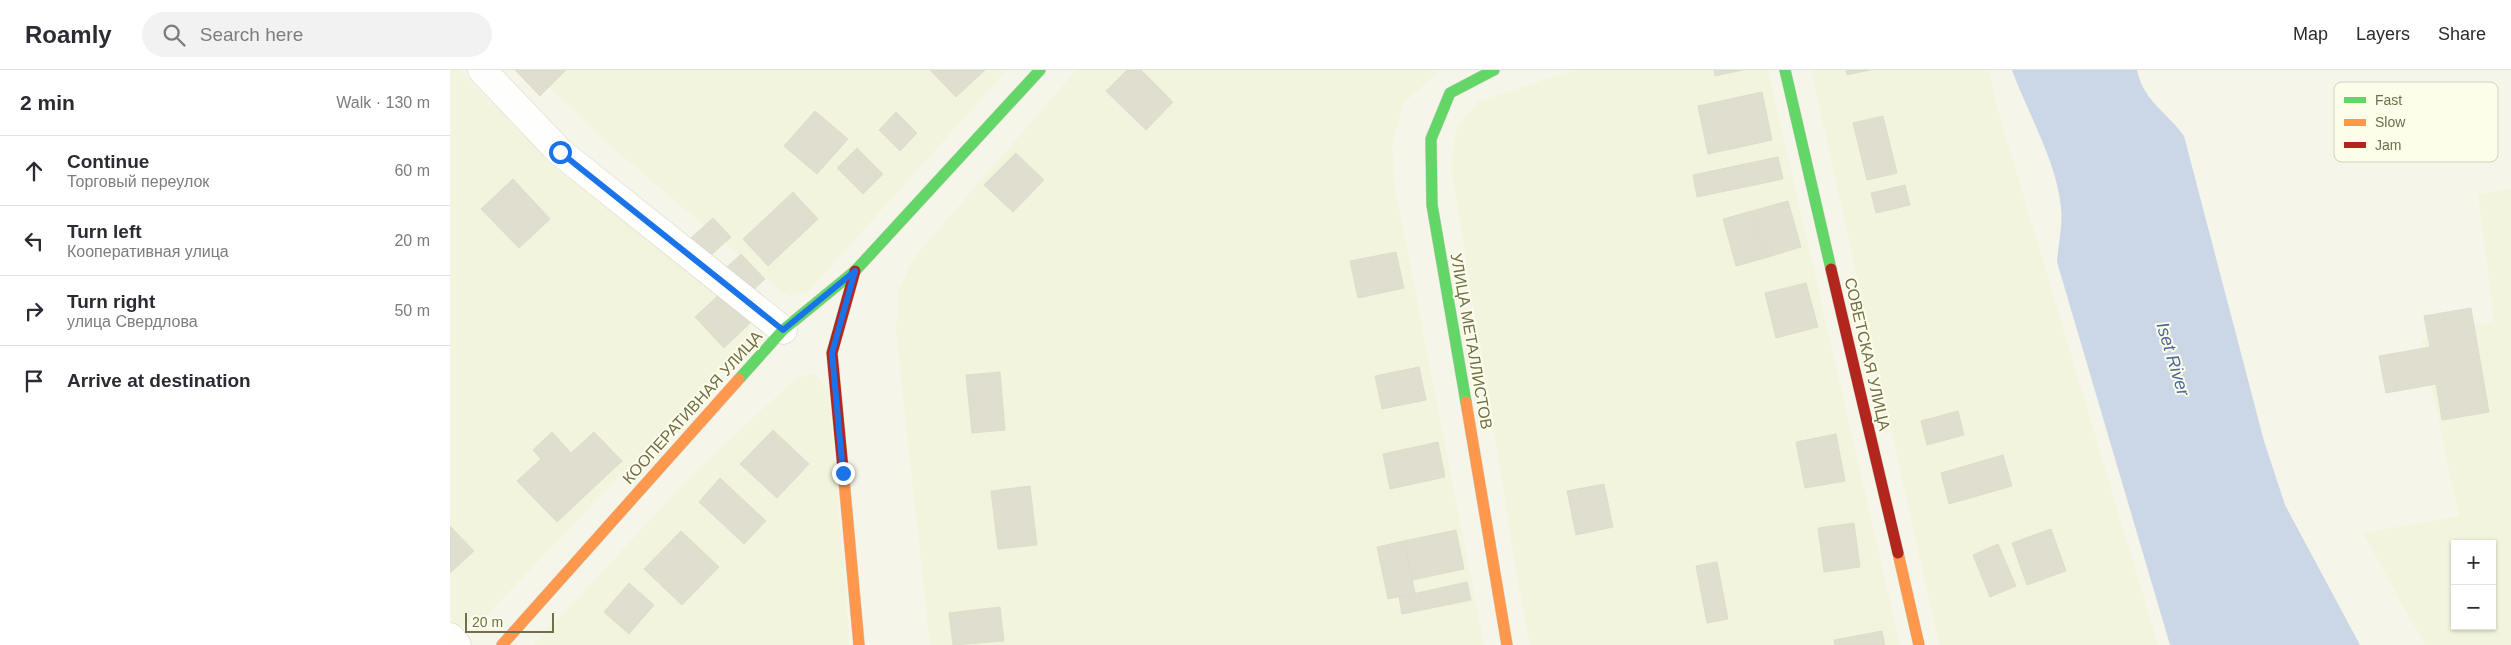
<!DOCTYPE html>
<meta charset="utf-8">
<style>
body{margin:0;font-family:Helvetica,sans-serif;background:#f2f2f3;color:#2b2b33}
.controls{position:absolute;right:15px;bottom:15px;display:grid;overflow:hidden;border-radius:0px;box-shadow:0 1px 4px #0004}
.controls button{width:45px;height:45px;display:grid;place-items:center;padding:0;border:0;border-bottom:1px solid #e1e1e2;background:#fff;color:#2b2b33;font:25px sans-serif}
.scale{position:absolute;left:15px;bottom:12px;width:89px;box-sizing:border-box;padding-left:5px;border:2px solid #736d4a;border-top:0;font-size:14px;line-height:18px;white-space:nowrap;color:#736d4a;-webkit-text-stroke:4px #fcfeea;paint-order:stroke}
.stop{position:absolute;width:15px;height:15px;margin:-11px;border:4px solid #1a73e8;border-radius:50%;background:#fff}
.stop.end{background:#1a73e8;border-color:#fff;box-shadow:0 1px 5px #0008}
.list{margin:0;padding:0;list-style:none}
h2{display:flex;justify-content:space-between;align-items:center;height:65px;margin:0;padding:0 20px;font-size:21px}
h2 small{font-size:16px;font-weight:400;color:#7c7c81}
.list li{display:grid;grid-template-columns:32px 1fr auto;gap:15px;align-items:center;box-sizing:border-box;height:70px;padding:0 20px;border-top:1px solid #e1e1e2}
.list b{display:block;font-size:19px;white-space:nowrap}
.list p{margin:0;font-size:16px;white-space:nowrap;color:#7c7c81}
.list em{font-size:16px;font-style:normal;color:#7c7c81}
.icon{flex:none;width:28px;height:28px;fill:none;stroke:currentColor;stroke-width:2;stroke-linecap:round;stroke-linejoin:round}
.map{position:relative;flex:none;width:2061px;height:575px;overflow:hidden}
header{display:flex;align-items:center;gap:30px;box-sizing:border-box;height:70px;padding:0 25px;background:#fff;border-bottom:1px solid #e1e1e2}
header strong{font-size:24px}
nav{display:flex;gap:28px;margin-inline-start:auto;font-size:18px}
.search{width:350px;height:45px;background:#f2f2f3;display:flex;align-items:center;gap:12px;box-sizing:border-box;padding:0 18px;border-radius:28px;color:#7c7c81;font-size:19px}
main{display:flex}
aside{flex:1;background:#fff}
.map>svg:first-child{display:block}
</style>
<header>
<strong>Roamly</strong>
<div class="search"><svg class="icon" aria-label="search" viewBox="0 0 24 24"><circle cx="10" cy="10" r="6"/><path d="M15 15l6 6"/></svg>Search here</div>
<nav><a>Map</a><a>Layers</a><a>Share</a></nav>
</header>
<main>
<aside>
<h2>2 min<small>Walk · 130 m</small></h2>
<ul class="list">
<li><svg class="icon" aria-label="ahead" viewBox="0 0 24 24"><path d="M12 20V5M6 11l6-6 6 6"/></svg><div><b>Continue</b><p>Торговый переулок</p></div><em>60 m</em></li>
<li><svg class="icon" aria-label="left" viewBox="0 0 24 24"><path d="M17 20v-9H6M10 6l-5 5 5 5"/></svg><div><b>Turn left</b><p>Кооперативная улица</p></div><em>20 m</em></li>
<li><svg class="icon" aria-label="right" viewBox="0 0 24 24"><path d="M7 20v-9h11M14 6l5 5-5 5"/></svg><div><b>Turn right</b><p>улица Свердлова</p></div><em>50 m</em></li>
<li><svg class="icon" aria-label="arrive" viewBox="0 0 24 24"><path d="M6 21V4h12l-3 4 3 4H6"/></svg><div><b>Arrive at destination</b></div></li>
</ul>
</aside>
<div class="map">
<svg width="2061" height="575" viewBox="0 0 2061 575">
<rect width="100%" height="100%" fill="#f5f6e9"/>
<g fill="#f3f4dd" fill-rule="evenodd">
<polygon points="0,0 9,0 110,101 290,236 301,254 297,273 33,549 11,556 0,554"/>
<polygon points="82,0 557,0 358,222 341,226 333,223 156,72"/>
<polygon points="626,0 990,0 954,33 942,73 944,112 1034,575 480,575 446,263 448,221 462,190"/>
<polygon points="1123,0 1318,0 1450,575 1080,575 1067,506 1001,96 1007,57 1029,31"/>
<polygon points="1361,0 1540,0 1546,34 1708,575 1489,575"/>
<path d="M 2061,119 L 2061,575 L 1975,575 L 1913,463 L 2009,446 L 1971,269 L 2044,251 L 2028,124 ZM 2005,474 L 2042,474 L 2042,556 L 2005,556 Z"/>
<polygon points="365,303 379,324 400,575 84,575 241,406 346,308"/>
</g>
<path fill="#cbd6e6" d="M 1562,0 L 1687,0 C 1694,32 1716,41 1734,66 L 1814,371 L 1835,435 L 1910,575 L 1720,575 L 1607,192 C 1608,174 1613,157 1611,138 C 1607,92 1578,44 1562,0 Z"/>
<g fill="#e0dece" stroke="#deddcb">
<polygon points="65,0 116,0 90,26"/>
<polygon points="480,0 535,0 506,27"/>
<polygon points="677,0 691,0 723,32 696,60 656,21"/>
<polygon points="1264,0 1293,0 1265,6"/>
<polygon points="1396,0 1420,0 1397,5"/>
<polygon points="1312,22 1322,70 1258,84 1248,36"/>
<polygon points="365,41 398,69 367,104 334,76"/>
<polygon points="446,42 467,63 450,81 429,60"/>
<polygon points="1433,46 1447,103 1417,110 1403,53"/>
<polygon points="407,78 433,104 413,124 387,98"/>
<polygon points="566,83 594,110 563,142 534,115"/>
<polygon points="1328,87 1333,109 1247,127 1243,105"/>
<polygon points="63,109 100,149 69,178 31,139"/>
<polygon points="1455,115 1460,135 1426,143 1421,123"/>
<polygon points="343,122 368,149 318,196 293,169"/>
<polygon points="1338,131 1351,177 1315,188 1302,141"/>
<polygon points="1302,141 1315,188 1286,196 1273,149"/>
<polygon points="263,148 281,167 259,187 241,168"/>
<polygon points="946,182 954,218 908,228 900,191"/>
<polygon points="291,184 315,209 299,224 275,199"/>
<polygon points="1356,213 1368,257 1326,268 1315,223"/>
<polygon points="272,222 301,252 274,278 245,247"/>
<polygon points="2021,238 2039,342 1992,350 1986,314 1936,323 1929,286 1980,277 1974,246"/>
<polygon points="969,297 976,330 932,339 925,306"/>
<polygon points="550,302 555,360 522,363 516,305"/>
<polygon points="1508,341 1514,365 1477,375 1471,351"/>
<polygon points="323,360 359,394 327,428 290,394"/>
<polygon points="102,362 121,383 144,362 172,391 107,452 67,411 91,389 83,380"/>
<polygon points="1386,364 1395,411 1355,418 1346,372"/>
<polygon points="988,372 995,407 940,419 933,384"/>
<polygon points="1553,385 1562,416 1499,434 1491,403"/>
<polygon points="270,408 316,451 294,474 249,432"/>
<polygon points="1154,414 1163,457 1126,465 1117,421"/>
<polygon points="580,416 587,475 548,479 541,421"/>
<polygon points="1404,453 1410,497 1374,502 1368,458"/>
<polygon points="0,456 24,481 0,503"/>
<polygon points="1601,459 1616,501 1577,515 1562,473"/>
<polygon points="1006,460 1014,499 962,510 954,471"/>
<polygon points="231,461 269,497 232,535 194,499"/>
<polygon points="954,471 965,523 938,529 927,477"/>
<polygon points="1548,474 1566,516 1540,527 1523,485"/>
<polygon points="1267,492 1278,549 1257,553 1246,496"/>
<polygon points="1017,512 1021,530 952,544 949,527"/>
<polygon points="179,513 204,535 179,564 154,542"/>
<polygon points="550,537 554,571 503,575 499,543"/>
<polygon points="1432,561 1435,575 1385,575 1384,570"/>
</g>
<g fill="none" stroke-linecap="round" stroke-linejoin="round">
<defs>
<g id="street">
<polyline points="32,0 110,82 333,260"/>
<polyline points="0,567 7,575"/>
</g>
<g id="fast">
<polyline points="1335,0 1381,199"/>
<polyline points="289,309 333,260 405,201 590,0"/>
<polyline points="1016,332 982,135 981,69 1000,23 1044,0"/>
</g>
<g id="slow">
<polyline points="1016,332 1057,575"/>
<polyline points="393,399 409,575"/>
<polyline points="1448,483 1469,575"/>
<polyline points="52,575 289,309"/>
</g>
<g id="jam">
<polyline points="1381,199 1448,483"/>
<polyline points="393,399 382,283 405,201"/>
</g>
</defs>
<use href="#street" stroke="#d3d3c6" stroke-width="29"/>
<use href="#fast" stroke="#d2d2c3" stroke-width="12"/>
<use href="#slow" stroke="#d2d2c3" stroke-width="12"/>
<use href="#jam" stroke="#d2d2c3" stroke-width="12"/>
<use href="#street" stroke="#fefefc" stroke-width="28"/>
<use href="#fast" stroke="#63d668" stroke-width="11"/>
<use href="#slow" stroke="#ff974d" stroke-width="11"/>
<use href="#jam" stroke="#b3261e" stroke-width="11"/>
</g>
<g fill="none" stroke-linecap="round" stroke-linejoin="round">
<polyline stroke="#1a73e8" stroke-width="6" points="110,82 333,260 405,201 382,283 393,403"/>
</g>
<g text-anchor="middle" stroke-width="4" stroke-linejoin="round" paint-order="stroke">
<g font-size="16" fill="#736d4a" stroke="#fcfeea">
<text transform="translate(1022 271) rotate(80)" y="6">УЛИЦА МЕТАЛЛИСТОВ</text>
<text transform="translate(1418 284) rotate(77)" y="6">СОВЕТСКАЯ УЛИЦА</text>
<text transform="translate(242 337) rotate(-48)" y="6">КООПЕРАТИВНАЯ УЛИЦА</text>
</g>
<g font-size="18" font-style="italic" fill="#4e689b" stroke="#fcfeea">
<text transform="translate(1723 289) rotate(73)" y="6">Iset River</text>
</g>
</g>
<rect x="1884" y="12" width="164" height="80" rx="8" fill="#fcfeea" stroke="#d3d2ba" stroke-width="1"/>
<rect x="1894" y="27" width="22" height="6" fill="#63d668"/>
<rect x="1894" y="49" width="22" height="7" fill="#ff974d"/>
<rect x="1894" y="72" width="22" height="6" fill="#b3261e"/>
<g font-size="14" fill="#736d4a">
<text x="1925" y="35">Fast</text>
<text x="1925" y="57">Slow</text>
<text x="1925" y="80">Jam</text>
</g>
</svg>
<div class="controls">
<button>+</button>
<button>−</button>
</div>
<div class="scale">20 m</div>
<div class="stop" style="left:110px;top:82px"></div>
<div class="stop end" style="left:393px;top:403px"></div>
</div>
</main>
